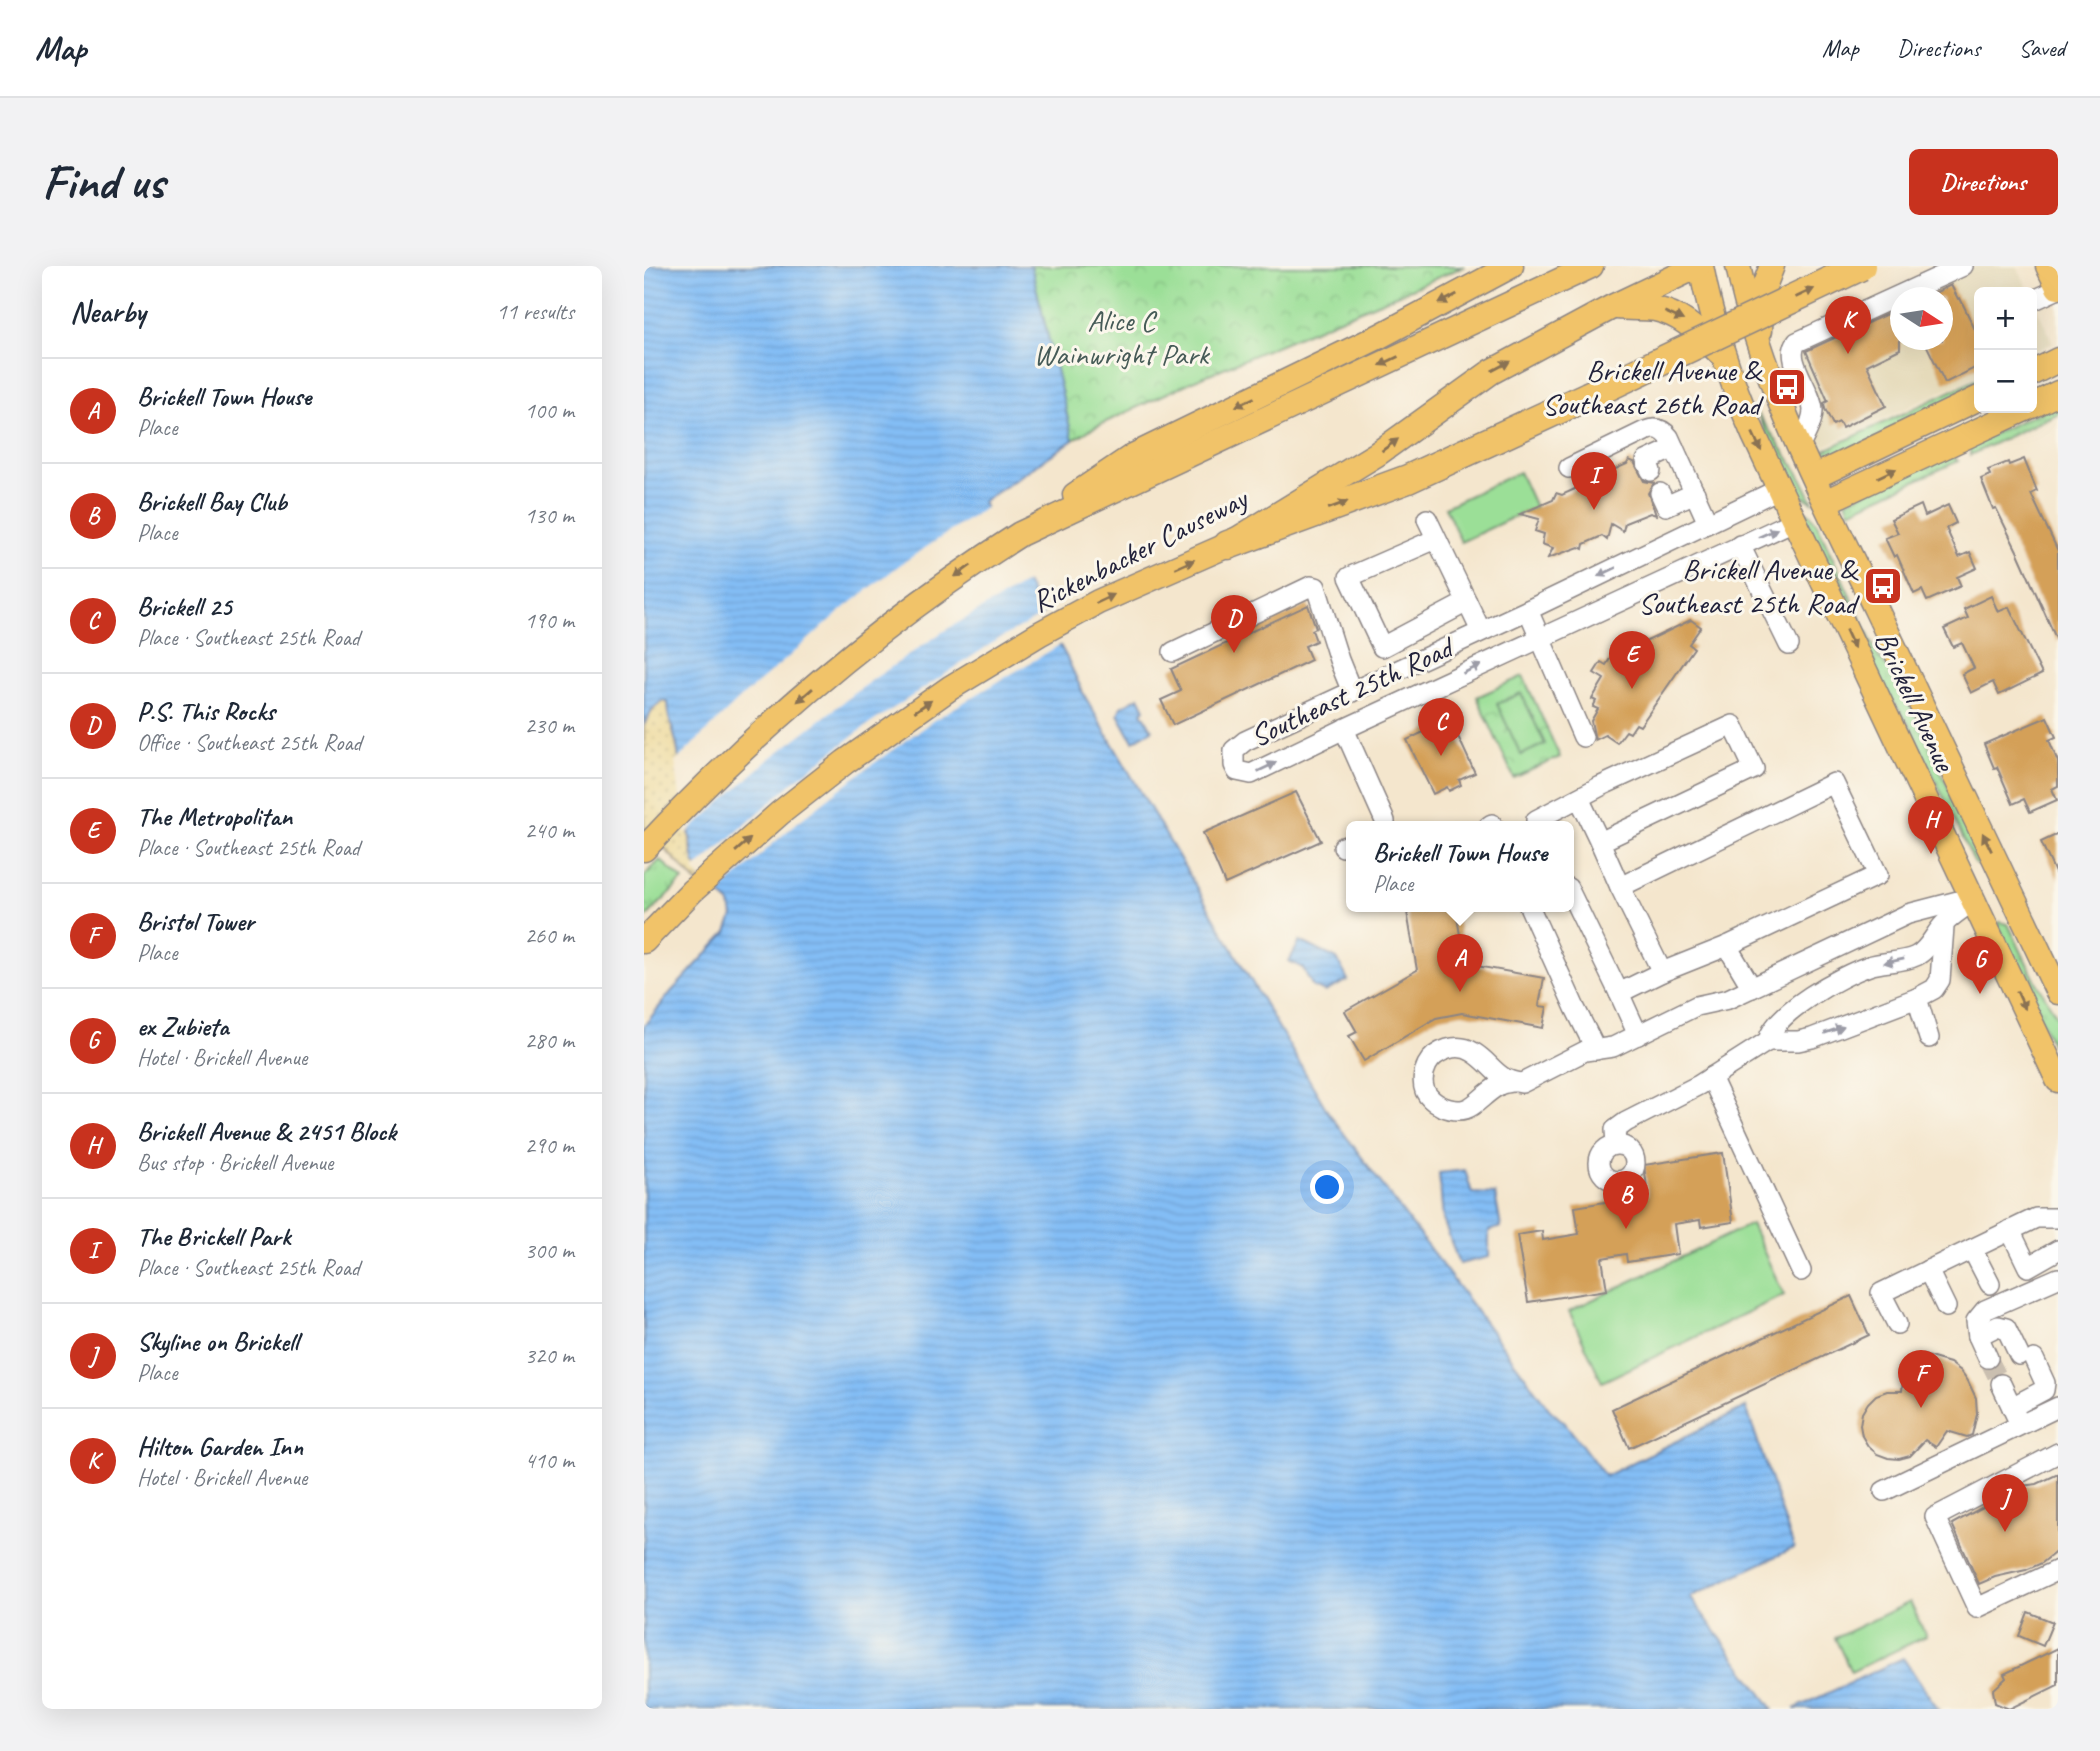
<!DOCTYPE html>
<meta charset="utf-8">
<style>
body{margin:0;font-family:Caveat,sans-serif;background:#f2f2f3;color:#1f2937}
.controls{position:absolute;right:21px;top:21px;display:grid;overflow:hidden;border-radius:10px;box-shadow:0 7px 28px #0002}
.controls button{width:63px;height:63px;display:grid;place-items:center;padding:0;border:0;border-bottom:2px solid #e0e1e3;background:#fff;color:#1f2937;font:35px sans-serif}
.compass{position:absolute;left:1246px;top:21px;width:63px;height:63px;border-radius:50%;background:#fff;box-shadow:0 7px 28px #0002;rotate:102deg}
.you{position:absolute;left:684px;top:922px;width:24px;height:24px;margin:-18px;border:5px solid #fff;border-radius:50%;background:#1a73e8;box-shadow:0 0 0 10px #1a73e833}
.badge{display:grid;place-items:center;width:46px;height:46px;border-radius:50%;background:#c8321e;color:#fff;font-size:23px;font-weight:700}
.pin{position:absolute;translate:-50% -58px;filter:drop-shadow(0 2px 4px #0008)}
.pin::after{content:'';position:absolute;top:37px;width:24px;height:21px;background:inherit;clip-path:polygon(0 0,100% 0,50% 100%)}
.popup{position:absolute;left:702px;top:555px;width:228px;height:91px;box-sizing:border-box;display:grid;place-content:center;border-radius:10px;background:#fff;filter:drop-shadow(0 2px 5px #0005);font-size:23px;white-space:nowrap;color:#747a83}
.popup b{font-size:26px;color:#1f2937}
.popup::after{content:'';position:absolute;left:50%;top:100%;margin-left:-14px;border:14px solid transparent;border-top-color:#fff}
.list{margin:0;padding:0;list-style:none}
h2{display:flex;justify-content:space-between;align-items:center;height:91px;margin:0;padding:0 28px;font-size:30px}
h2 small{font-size:23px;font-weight:400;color:#747a83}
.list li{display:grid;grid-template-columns:46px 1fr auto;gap:21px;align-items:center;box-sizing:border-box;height:105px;padding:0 28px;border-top:2px solid #e0e1e3}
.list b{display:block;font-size:26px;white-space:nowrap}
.list p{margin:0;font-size:23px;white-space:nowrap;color:#747a83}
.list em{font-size:23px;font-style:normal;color:#747a83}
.map{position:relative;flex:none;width:1414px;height:1443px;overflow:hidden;border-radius:10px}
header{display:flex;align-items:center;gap:42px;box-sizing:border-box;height:98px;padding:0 35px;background:#fff;border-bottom:2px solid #e0e1e3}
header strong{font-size:33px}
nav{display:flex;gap:38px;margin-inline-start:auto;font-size:24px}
.intro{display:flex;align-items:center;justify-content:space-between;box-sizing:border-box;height:168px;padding:0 42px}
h1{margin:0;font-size:49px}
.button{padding:18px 32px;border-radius:10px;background:#c8321e;color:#fff;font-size:24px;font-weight:700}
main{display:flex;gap:42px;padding:0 42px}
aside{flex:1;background:#fff;border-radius:10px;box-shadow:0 7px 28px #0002}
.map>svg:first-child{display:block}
</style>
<header>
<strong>Map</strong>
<nav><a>Map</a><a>Directions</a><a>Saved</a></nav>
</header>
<div class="intro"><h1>Find us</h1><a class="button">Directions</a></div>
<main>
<aside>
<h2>Nearby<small>11 results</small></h2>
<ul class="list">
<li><span class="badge">A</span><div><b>Brickell Town House</b><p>Place</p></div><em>100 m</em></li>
<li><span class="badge">B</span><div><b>Brickell Bay Club</b><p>Place</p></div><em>130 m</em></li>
<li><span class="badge">C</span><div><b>Brickell 25</b><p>Place · Southeast 25th Road</p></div><em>190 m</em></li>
<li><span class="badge">D</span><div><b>P.S. This Rocks</b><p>Office · Southeast 25th Road</p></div><em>230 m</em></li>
<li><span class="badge">E</span><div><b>The Metropolitan</b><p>Place · Southeast 25th Road</p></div><em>240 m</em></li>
<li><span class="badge">F</span><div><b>Bristol Tower</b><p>Place</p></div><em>260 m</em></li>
<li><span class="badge">G</span><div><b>ex Zubieta</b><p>Hotel · Brickell Avenue</p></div><em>280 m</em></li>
<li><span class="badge">H</span><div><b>Brickell Avenue &amp; 2451 Block</b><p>Bus stop · Brickell Avenue</p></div><em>290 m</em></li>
<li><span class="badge">I</span><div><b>The Brickell Park</b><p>Place · Southeast 25th Road</p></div><em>300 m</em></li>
<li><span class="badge">J</span><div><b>Skyline on Brickell</b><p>Place</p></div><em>320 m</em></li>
<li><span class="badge">K</span><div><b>Hilton Garden Inn</b><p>Hotel · Brickell Avenue</p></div><em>410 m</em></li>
</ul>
</aside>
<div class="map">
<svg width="1414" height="1443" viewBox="0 0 1414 1443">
<defs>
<pattern id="grass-tufts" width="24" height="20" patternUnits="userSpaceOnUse" patternTransform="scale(1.75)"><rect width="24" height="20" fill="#9bdf97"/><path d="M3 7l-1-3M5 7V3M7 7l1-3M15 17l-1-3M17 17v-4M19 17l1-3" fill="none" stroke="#85bf83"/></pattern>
<pattern id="sand-dots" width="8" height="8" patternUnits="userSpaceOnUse" patternTransform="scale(1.75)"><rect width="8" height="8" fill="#eeda9e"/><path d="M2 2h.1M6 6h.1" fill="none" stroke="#ccbb89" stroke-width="1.8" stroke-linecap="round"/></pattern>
<pattern id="park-crowns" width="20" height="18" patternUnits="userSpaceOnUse" patternTransform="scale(1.75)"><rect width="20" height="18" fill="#9bdf97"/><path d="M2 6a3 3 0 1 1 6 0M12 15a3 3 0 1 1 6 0" fill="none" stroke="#85bf83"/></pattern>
<pattern id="water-rules" width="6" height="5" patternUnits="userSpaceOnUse" patternTransform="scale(1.75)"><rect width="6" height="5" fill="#83bdf5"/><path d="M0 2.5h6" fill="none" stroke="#71a2d3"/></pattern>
</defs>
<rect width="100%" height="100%" fill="#fbf7ec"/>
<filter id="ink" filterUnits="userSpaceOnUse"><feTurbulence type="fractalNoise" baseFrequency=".0143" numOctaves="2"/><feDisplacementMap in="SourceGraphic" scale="14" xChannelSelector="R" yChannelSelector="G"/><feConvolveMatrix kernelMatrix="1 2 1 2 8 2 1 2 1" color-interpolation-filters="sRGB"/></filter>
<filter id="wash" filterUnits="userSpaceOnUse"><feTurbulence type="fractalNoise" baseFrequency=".00686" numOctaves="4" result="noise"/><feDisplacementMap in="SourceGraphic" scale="28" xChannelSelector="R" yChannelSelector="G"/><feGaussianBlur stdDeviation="1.57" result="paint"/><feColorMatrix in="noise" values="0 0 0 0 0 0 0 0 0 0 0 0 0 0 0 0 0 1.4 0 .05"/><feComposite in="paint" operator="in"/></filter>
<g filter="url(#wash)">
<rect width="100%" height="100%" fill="#f4e6cd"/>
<g fill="#e5daba" fill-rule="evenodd">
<path d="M 1304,0 L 1373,0 L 1385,26 L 1335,26 L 1335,108 L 1177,182 L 1146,113 L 1135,78 ZM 1256,32 L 1298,32 L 1298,74 L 1256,74 Z"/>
<polygon points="1388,32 1409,77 1388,87"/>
</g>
<g fill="url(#grass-tufts)" stroke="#5e8069" stroke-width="2">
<polygon points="1335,112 1335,122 1185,196 1179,185"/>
<polygon points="1414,137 1414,147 1326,189 1326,179"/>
<polygon points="1114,148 1154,206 1169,236 1145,223"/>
<polygon points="1306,188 1314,195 1206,245 1202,235"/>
<polygon points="1158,244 1166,248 1173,258 1235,392 1256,416 1338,595 1337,598 1333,599 1330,596 1266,460 1239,420"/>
<polygon points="16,594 39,614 0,653 0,610"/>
<polygon points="1356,656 1364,658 1390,712 1414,752 1414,792 1354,659"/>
</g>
<polygon fill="url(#sand-dots)" stroke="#887e6c" stroke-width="2" points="20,434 25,438 25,451 33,479 48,588 56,606 57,621 0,561 0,459 9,443"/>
<g fill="url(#park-crowns)" stroke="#5e8069" stroke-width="2">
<polygon points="387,0 821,0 551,114 449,162 429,174"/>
<polygon points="879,410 916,491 870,512 833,431"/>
</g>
<g fill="#9bdf97" stroke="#5e8069" stroke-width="2">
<polygon points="875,206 891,241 817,276 801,241"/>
<polygon points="877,427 901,478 877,489 853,438"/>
<polygon points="1107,958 1140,1029 958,1116 925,1045"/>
<polygon points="1266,1336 1282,1370 1207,1406 1191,1372"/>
</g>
<g fill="url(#water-rules)" stroke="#527098" stroke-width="2">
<polygon points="0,0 387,0 429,174 338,236 423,392 440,429 684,846 906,1144 921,1157 961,1210 1102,1141 1150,1282 1046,1331 1129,1443 0,1443 0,760 27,726 83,666 89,650 86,638 68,622 50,596 33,479 25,451 24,436 18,435 9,443 0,459"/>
<polygon points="495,431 501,443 498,446 508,464 489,475 474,448 477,441"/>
<polygon points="656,675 693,693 704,714 681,726 669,721 659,702 645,695"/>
<polygon points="821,904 828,927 851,928 857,961 845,965 845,991 815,998 799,953 795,907"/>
<polygon points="1259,1392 1294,1443 1150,1443"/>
</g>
<g fill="#f4e6cd">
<polygon points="344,240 385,315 300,365 228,414 124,494 42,568 31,496 98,431 203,340 257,298"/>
<polygon points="403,347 419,377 290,454 211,511 150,559 71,630 50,604 154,512 221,461 353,374"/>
</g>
<g id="blocks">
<g fill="#d4a058">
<polygon points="1307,19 1314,33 1316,32 1335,72 1335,100 1301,117 1280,74 1298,74 1298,32 1280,32"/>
<polygon points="1256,42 1256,83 1223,99 1242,140 1198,162 1195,156 1189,159 1181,143 1180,137 1184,135 1162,85"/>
<polygon points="1380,193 1393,225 1387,228 1414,285 1414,377 1374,287 1352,242 1349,243 1337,213 1346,209 1344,204 1364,196 1365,199"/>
<polygon points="985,194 990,196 1000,215 1010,217 1004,227 1012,249 1006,247 981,257 979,265 967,258 963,274 958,270 940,278 939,283 935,281 904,292 909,282 898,278 900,268 891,265 895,253 876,248 909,234 912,227 918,229 931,223 935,215 965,223 960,208 983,198"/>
<polygon points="1277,239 1281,250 1304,239 1312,257 1302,262 1315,291 1326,286 1333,302 1313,311 1317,320 1283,335 1278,324 1270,328 1253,289 1250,291 1241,272 1254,267 1247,253"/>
<polygon points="1347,330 1354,346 1365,341 1398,408 1355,429 1349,416 1327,427 1318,408 1330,402 1318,377 1309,381 1300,363 1324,352 1320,343"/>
<polygon points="664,339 672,362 668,364 672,375 661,380 667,394 529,459 517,434 537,425 527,403"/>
<polygon points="1047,354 1057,361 1045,378 1050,382 996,460 992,458 986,467 982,465 973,477 961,469 951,474 947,455 954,443 949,441 952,435 948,433 960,413 950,407 957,396 962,399 967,391 975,395 984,380 999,373 1001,376"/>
<polygon points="1403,451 1412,471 1405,474 1414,496 1414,520 1408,523 1413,534 1386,546 1380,533 1369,538 1353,501 1350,502 1340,478"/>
<polygon points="806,453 831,507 815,514 817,519 805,525 803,521 789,528 763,474"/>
<polygon points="652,526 677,575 581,618 559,567"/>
<polygon points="1414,568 1414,613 1397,576"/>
<polygon points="762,640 811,640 821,698 900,712 895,740 903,741 899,762 818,747 792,752 720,795 705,770 713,766 701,745 773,704"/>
<polygon points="1079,887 1089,956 1057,961 1056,954 1030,958 1034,988 983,996 982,988 958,992 963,1024 884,1036 873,969 898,965 899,974 935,968 931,941 1004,929 1000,899"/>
<polygon points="1207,1030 1225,1069 985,1182 968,1143"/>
<polygon points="1279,1089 1306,1097 1317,1105 1324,1115 1332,1132 1333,1148 1328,1169 1323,1171 1303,1165 1292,1181 1281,1174 1266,1190 1255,1193 1244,1192 1233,1188 1224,1180 1218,1170 1216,1159 1218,1147 1224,1137 1232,1129 1243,1125 1258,1125 1259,1114 1276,1116"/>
<polygon points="1414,1208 1414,1284 1398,1297 1382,1304 1351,1311 1335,1318 1308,1258 1377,1220 1393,1218"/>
<polygon points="1384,1346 1409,1356 1399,1380 1375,1370"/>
<polygon points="1414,1382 1414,1419 1365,1443 1351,1437 1349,1424 1362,1412 1360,1408"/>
</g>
</g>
</g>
<g filter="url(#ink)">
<use href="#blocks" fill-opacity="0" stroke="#8b8484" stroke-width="2"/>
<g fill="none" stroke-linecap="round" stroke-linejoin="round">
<polyline stroke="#cabfb0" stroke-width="19" stroke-dasharray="19 10" stroke-linecap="butt" points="1344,1092 1357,1118"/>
<defs>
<g id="minor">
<polyline points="1388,35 1414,23"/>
<path d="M 1156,180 C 1161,169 1169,156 1169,144 C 1168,124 1139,93 1153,76 L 1319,0"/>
<path d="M 925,202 L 1001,165 C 1011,161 1018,162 1025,171 L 1064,257"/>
<polyline points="1007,205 1002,195 1030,182"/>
<polyline points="1135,223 884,344 601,475 590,484 590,499 593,505 607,508 700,463 1150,255"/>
<polyline points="1016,227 1022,240 1051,227"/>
<polyline points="783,253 837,365"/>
<polyline points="792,273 705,311 738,381 823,336"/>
<polyline points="1096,279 1145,379"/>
<polyline points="884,344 939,471"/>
<polyline points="529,386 667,320 672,321 695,394 708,426"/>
<polyline points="700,463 741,555 741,560"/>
<polyline points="935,532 956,576"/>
<polyline points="845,560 848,558 849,560"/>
<polyline points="895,560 892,554 957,520 1089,459 1110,503 956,576 976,621 1190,517 1234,609 1083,680 1018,706 975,727 924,622"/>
<polyline points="699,581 708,578"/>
<polyline points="976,621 1018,706"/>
<polyline points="885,640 931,742 952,784"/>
<polyline points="1083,680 1108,722"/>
<polyline points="975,727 994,769"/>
<polyline points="1285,772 1273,732 1290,723 1296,714 1300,661"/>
<polyline points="1124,775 1154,775 1168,772 1273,732"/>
<polyline points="1067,811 1157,1005"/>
<path d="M 869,816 C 864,817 858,817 854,820 C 832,832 828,853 797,840 C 791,837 784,831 781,825 C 778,817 779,807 783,799 C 791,784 814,776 829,786 C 849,798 851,814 878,817 L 941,785 L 969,781 L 1052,740 L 1084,733 L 1264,648 L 1314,635 L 1330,634"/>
<path d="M 972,878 L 971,864 L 982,856 L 1055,819 L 1124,775 C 1130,746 1198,709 1225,700 C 1239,695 1258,697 1272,690 C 1285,684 1290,668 1300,658 C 1308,649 1319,643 1329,635"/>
<circle cx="973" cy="897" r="18"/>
<polyline points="1366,964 1384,1001 1414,984"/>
<polyline points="1328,983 1346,1018"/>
<polyline points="1284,1004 1302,1041"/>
<polyline points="1253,1058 1237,1027 1392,952 1414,952"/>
<polyline points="1334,1070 1354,1060 1362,1062 1375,1089"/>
<polyline points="1344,1092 1334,1070 1332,1055 1341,1044 1414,1012"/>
<polyline points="1357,1118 1373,1152"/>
<polyline points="1368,1141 1400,1124 1401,1117 1390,1093"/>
<polyline points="1414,1187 1291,1251 1333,1342 1414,1304"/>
<polyline points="1240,1225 1414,1141"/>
</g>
<g id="major">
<path d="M 1057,0 C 1068,59 1086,114 1110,169 L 1414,814"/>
<path d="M 1094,0 C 1119,121 1179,232 1232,343 C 1293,471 1353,598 1414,726"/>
<polyline points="1404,0 1414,21"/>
<path d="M 972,41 C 985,43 998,41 1011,43 C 1038,48 1056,68 1075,86"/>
<polyline points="1116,64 1118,26 1128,0"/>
<polyline points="1388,107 1414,94"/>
<polyline points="1388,140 1414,127"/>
<polyline points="1170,211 1335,132"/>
<polyline points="431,229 489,190 736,70 867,0"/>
<polyline points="1181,236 1383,142"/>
<path d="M 0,583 C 112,463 238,356 376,268 L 947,0"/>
<polyline points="0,675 48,625 136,547 201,496 306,422 395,368 454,336 584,279 733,188 847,106 968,41 1054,0"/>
</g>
<polyline id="highway" points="584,279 764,213 944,130"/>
</defs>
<use href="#minor" stroke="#8b8484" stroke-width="22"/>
<use href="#major" stroke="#8b8484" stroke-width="27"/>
<use href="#highway" stroke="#8b8484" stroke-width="31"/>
<use href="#minor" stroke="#fff" stroke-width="19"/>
<use href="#major" stroke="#f1c369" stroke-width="24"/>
<use href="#highway" stroke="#f1c369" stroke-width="28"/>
<defs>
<polyline id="highway-bridge" points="944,130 1217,0"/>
</defs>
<use href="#highway-bridge" stroke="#8b8484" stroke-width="31" stroke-linecap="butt"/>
<use href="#highway-bridge" stroke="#f1c369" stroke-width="28"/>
</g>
<defs><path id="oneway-solid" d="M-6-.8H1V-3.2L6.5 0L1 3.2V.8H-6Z" transform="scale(1.75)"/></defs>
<g fill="#8a7252">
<use href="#oneway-solid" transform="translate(1161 27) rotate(-25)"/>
<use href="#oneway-solid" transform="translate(804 33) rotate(152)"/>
<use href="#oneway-solid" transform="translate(1030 50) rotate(24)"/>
<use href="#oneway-solid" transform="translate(745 95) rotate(154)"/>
<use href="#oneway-solid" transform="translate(857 100) rotate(-28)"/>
<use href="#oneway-solid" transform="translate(601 136) rotate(155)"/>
<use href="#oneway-solid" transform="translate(1113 176) rotate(65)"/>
<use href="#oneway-solid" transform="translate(746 179) rotate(-36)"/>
<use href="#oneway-solid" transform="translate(1243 207) rotate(-25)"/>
<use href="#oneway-solid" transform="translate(694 239) rotate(-20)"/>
<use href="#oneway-solid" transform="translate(541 298) rotate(-24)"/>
<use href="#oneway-solid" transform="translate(319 305) rotate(145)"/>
<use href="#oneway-solid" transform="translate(461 333) rotate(-26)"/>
<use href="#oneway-solid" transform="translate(1206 373) rotate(65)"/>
<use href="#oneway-solid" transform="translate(161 429) rotate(139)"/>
<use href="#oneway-solid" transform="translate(279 440) rotate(-34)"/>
<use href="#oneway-solid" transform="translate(1343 576) rotate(-116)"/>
<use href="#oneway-solid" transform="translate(99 579) rotate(-41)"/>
<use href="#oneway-solid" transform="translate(1377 734) rotate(65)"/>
</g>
<g fill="#9c9ca7">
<use href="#oneway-solid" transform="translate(1124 267) rotate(-24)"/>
<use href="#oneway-solid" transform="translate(963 306) rotate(154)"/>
<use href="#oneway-solid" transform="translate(828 403) rotate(-25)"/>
<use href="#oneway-solid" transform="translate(623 501) rotate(-26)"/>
<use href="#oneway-solid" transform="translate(1250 695) rotate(169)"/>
<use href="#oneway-solid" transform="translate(1190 764) rotate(-19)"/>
</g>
</g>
<defs>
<symbol id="bus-square" viewBox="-11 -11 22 22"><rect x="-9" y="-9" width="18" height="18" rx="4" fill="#c8321e" stroke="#fbf7ec"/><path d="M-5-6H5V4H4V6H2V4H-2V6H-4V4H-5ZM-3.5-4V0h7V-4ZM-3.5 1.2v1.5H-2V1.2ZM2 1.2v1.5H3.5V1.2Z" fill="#fff"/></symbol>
</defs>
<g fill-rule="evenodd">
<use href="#bus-square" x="1121" y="99" width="44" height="44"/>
<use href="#bus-square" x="1217" y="298" width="44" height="44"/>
</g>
<g text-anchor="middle" stroke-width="6" stroke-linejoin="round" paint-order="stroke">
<g font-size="30" fill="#465b57" stroke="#fbf7ec">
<text x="477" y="64">Alice C<tspan x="477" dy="34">Wainwright Park</tspan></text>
</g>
<g font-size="30" fill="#22223b" stroke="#fbf7ec" text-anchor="end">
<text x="1116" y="114">Brickell Avenue &amp;<tspan x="1116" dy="34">Southeast 26th Road</tspan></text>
<text x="1212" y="313">Brickell Avenue &amp;<tspan x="1212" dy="34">Southeast 25th Road</tspan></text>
</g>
<g font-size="30" fill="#22223b" stroke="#fbf7ec">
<text transform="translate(495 284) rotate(-27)" y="10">Rickenbacker Causeway</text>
<text transform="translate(707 426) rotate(-25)" y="10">Southeast 25th Road</text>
<text transform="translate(1271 435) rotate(65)" y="10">Brickell Avenue</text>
</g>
</g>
</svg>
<div class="controls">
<button>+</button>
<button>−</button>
</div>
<svg class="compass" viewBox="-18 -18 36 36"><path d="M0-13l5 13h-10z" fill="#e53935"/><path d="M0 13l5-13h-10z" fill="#747a83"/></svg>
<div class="you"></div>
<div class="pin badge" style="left:816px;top:726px">A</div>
<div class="popup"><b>Brickell Town House</b>Place</div>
<div class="pin badge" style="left:982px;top:963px">B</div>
<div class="pin badge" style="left:797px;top:490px">C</div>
<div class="pin badge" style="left:590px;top:387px">D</div>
<div class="pin badge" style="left:988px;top:423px">E</div>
<div class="pin badge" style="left:1277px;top:1142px">F</div>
<div class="pin badge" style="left:1336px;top:728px">G</div>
<div class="pin badge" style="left:1287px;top:588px">H</div>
<div class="pin badge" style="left:950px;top:244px">I</div>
<div class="pin badge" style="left:1361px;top:1266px">J</div>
<div class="pin badge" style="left:1204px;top:88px">K</div>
</div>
</main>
